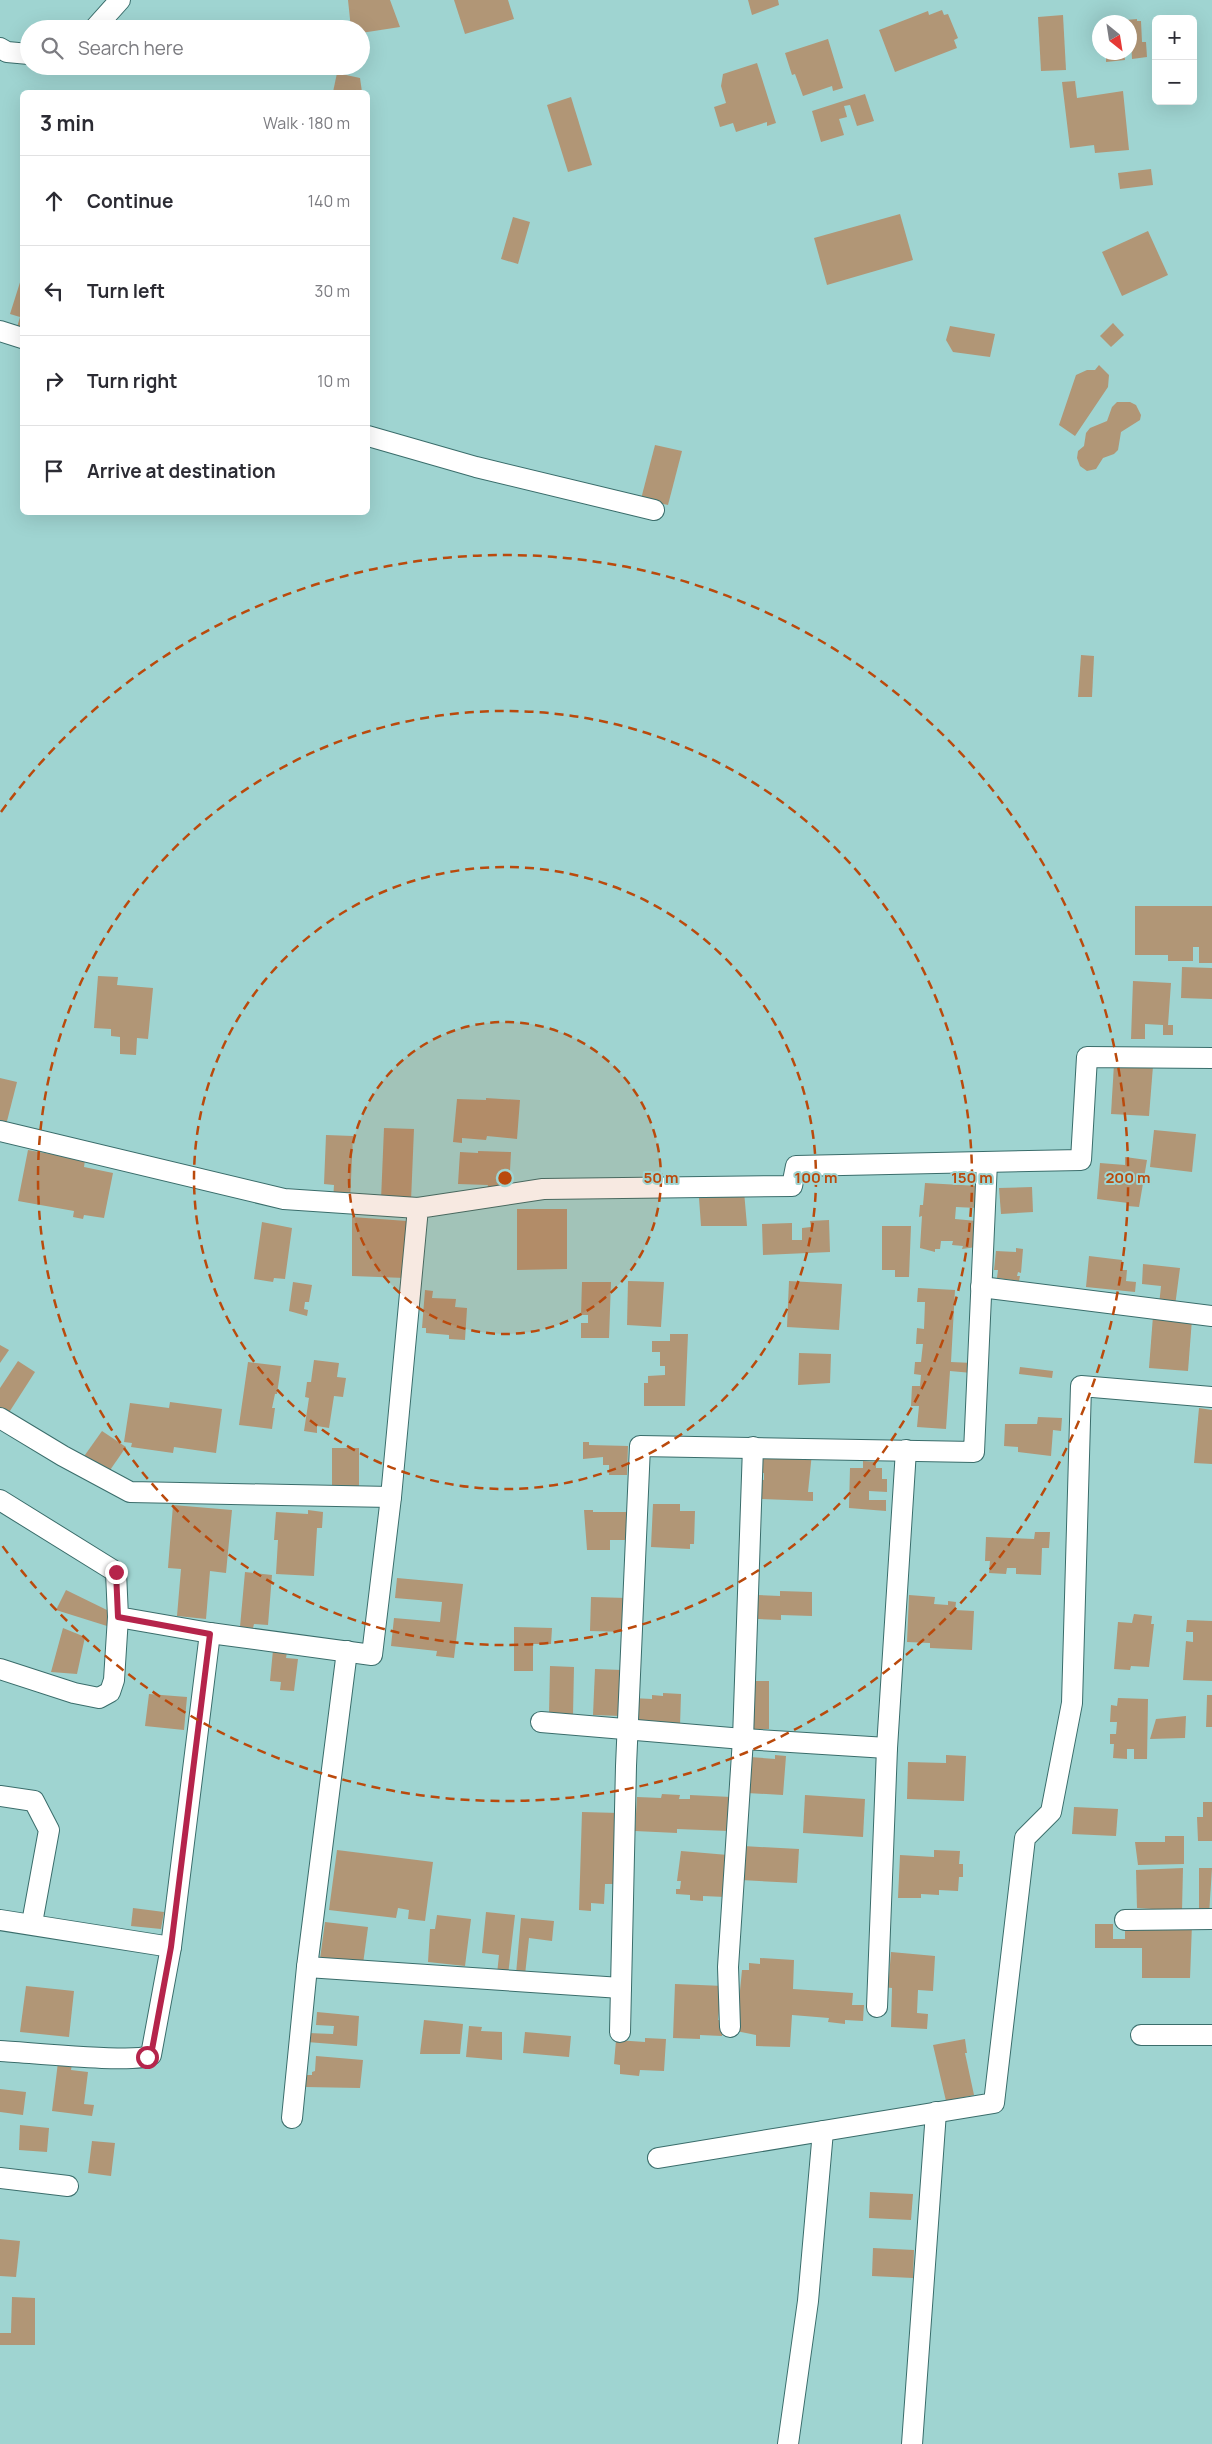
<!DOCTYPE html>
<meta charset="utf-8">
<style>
body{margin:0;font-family:Manrope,sans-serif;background:#f2f2f3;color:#2b2b33}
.controls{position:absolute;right:15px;top:15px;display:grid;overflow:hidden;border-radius:8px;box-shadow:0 5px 20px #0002}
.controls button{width:45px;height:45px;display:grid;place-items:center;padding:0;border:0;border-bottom:1px solid #e1e1e2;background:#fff;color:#2b2b33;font:25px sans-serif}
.compass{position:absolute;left:1092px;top:15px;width:45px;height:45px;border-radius:50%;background:#fff;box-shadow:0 5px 20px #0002;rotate:150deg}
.stop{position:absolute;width:15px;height:15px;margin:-11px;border:4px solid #b5244b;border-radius:50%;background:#fff}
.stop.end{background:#b5244b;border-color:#fff;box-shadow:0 1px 5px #0008}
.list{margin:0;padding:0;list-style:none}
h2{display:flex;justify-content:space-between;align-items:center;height:65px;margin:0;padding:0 20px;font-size:21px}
h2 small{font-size:16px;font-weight:400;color:#7c7c81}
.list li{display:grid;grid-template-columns:32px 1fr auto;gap:15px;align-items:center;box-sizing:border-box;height:90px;padding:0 20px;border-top:1px solid #e1e1e2}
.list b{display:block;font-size:19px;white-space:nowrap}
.list em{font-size:16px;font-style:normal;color:#7c7c81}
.icon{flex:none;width:28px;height:28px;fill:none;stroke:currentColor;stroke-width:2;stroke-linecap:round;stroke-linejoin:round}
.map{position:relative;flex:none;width:1212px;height:2444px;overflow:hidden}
.search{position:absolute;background:#fff;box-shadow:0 5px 20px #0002;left:20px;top:20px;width:350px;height:55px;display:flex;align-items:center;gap:12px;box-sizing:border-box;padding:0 18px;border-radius:28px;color:#7c7c81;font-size:19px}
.panel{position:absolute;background:#fff;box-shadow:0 5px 20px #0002;left:20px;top:90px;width:350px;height:425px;border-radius:8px}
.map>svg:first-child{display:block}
</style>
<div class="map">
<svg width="1212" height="2444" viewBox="0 0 1212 2444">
<rect width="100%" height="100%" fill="#9fd4d1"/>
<g fill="#b19676">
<polygon points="348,0 390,0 400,27 361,33 361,29 351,29"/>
<polygon points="454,0 508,0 514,19 465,34"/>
<polygon points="748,0 778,0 779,5 752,15"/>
<polygon points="942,10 944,15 948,14 958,38 954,40 957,48 895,72 879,30 928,11 929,15"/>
<polygon points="1063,15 1066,70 1041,71 1038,17"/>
<polygon points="1137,19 1137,21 1141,21 1142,42 1146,42 1147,57 1132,59 1130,22 1115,21"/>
<polygon points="828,39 843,88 833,91 832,86 803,96 795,74 792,75 785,53"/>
<polygon points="1106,52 1124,52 1125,60 1106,62"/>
<polygon points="757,63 776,123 767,126 767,122 736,132 733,123 720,127 714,107 726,103 721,86 723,74"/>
<polygon points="337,73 360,78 362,92 333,92"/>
<polygon points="1075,81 1077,98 1123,91 1129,150 1095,153 1094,145 1070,148 1062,82"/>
<polygon points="865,94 874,121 857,126 850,105 844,106 847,117 839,119 844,135 821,142 812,111"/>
<polygon points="571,97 592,165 568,172 547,105"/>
<polygon points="1151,169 1153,185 1120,189 1118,173"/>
<polygon points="900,214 913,260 827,285 814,238"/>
<polygon points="513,217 530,222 518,264 501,259"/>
<polygon points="1148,231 1168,275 1122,296 1102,252"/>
<polygon points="22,276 22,337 15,334 20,317 10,314"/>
<polygon points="1113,323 1124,335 1111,347 1100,336"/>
<polygon points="950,326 995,334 990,357 953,352 946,340"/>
<polygon points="1099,365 1109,375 1108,387 1075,436 1059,425 1076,375 1087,370 1095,370"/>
<polygon points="1117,402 1130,402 1136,405 1141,415 1140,420 1121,432 1118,450 1114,454 1103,458 1096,469 1087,471 1080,466 1077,458 1078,451 1084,446 1086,433 1090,428 1107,421 1112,407"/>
<polygon points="655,445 682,451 668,505 641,499"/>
<polygon points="1081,655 1094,656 1092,697 1078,697"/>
<polygon points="1135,906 1212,906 1212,963 1199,963 1199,947 1193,947 1193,961 1168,961 1168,955 1135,955"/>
<polygon points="1182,967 1212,968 1212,999 1181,998"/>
<polygon points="98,976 118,977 117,985 153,988 148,1039 137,1038 136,1055 120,1054 120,1037 111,1036 111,1029 94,1028"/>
<polygon points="1133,981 1171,983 1168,1025 1173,1025 1173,1035 1163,1035 1163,1025 1145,1024 1145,1039 1131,1039"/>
<polygon points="1114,1064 1153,1066 1149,1116 1111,1114"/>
<polygon points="0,1078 17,1082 6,1125 0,1124"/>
<polygon points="486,1098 520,1100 517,1139 487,1136 486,1140 462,1138 462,1143 453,1142 457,1099 486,1100"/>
<polygon points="384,1128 414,1129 411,1201 381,1200"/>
<polygon points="1154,1130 1196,1134 1192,1172 1150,1167"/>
<polygon points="326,1135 353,1136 350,1201 333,1200 334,1185 324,1184"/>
<polygon points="28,1150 85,1160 84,1167 113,1173 104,1218 84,1215 83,1219 73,1217 74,1211 18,1201"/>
<polygon points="478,1151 511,1152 509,1189 487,1189 488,1185 458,1184 460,1152 478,1153"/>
<polygon points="1125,1157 1147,1160 1139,1207 1128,1206 1128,1203 1097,1199 1100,1163 1125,1165"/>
<polygon points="925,1183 979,1186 977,1208 956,1207 955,1219 977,1221 976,1247 962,1249 963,1246 952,1245 953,1241 941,1241 940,1249 935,1249 935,1252 920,1248 922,1216 919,1217 920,1205 923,1205"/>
<polygon points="1032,1187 1033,1212 1001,1214 999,1188"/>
<polygon points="744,1191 747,1226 701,1226 699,1198 740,1195"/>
<polygon points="517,1209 567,1209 567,1269 517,1270"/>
<polygon points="352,1217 407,1221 405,1278 352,1276"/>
<polygon points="829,1220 830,1252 763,1255 762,1224 792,1223 792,1240 802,1240 802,1228 811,1227 810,1221"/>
<polygon points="262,1222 292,1228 285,1279 274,1278 273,1282 254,1279"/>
<polygon points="882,1226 911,1226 909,1277 895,1277 895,1270 882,1270"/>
<polygon points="1016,1248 1023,1249 1021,1273 1018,1272 1017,1276 1020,1276 1019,1281 997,1278 998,1270 994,1270 996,1251 1016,1252"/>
<polygon points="1089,1256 1122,1260 1120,1270 1127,1270 1126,1281 1136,1282 1135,1292 1086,1287"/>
<polygon points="1143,1264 1180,1268 1175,1306 1159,1305 1161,1286 1142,1284"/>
<polygon points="628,1281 664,1282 661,1327 627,1325"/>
<polygon points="789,1281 842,1284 839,1330 787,1327"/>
<polygon points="293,1282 312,1285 309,1302 305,1302 304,1309 308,1310 307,1316 289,1311"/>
<polygon points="582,1282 611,1282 609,1338 581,1338 581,1323 588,1323 588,1315 581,1315"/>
<polygon points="918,1288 955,1290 951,1362 973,1363 972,1373 950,1371 946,1429 917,1427 919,1406 911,1406 912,1386 920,1386 921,1375 914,1374 915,1362 921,1362 923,1344 916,1344 917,1328 924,1329 925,1302 917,1302"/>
<polygon points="425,1290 433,1291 432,1298 456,1299 455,1307 467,1308 465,1340 449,1339 449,1335 426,1333 426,1328 422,1328"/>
<polygon points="1153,1316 1192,1319 1188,1371 1149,1368"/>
<polygon points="670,1334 688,1334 685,1406 644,1406 644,1383 648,1383 648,1376 665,1375 665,1366 660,1366 660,1352 652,1352 652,1341 670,1341"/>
<polygon points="0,1345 9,1350 0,1363"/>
<polygon points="799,1353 831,1354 830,1383 798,1385"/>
<polygon points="314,1360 339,1363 337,1377 346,1378 343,1397 334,1396 329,1428 317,1426 317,1433 304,1431 309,1398 305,1397 307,1382 311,1382"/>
<polygon points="18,1361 35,1372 8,1414 0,1409 0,1388"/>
<polygon points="248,1362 281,1366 277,1394 275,1394 272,1408 275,1408 272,1429 239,1425"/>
<polygon points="1020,1367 1053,1371 1052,1378 1019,1374"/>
<polygon points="170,1402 222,1409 216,1453 174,1447 173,1453 131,1447 132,1443 124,1442 130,1403 169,1408"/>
<polygon points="1199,1408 1212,1410 1212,1464 1194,1463"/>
<polygon points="1038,1417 1062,1418 1061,1431 1053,1430 1051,1456 1018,1452 1018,1447 1004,1446 1005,1424 1037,1424"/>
<polygon points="102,1431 126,1447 106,1476 80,1462"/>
<polygon points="583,1442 589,1442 589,1445 628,1446 627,1475 609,1475 609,1465 603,1465 603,1457 583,1459"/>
<rect x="332" y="1448" width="27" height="38"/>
<polygon points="759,1452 812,1453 808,1492 813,1492 813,1501 761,1499 756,1479 764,1480 764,1473 759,1473"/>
<polygon points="863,1461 876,1462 876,1468 882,1468 882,1479 887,1479 887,1492 869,1491 869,1500 886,1500 886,1511 849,1508 850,1468 863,1468"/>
<polygon points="653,1504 680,1504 680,1511 695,1511 694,1544 690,1544 690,1549 651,1547"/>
<polygon points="173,1505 232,1510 226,1573 210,1571 206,1619 177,1616 181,1569 168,1568"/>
<polygon points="308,1510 323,1512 322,1528 317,1528 314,1576 276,1574 278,1540 274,1540 276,1512 308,1514"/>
<polygon points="584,1510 593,1510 593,1512 628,1512 628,1540 610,1540 610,1550 587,1550"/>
<polygon points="1035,1532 1050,1532 1049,1548 1042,1548 1041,1575 1016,1574 1016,1568 1007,1568 1006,1574 989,1573 990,1561 985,1561 986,1537 1034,1539"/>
<polygon points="245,1572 272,1575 268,1625 254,1624 253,1628 240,1627"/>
<polygon points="397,1578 463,1584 454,1658 436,1656 437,1651 391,1646 394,1618 440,1622 442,1602 395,1598"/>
<polygon points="66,1590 109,1611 107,1626 56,1610"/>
<polygon points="780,1591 812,1592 812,1616 781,1615 781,1620 758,1619 758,1595 780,1596"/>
<polygon points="909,1595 935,1597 934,1604 948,1605 948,1601 956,1602 955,1610 974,1611 972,1650 930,1648 930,1643 907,1642"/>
<polygon points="591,1597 627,1598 626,1632 590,1631"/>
<polygon points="1134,1614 1152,1616 1151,1624 1154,1624 1149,1667 1131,1666 1130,1670 1114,1669 1118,1622 1132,1623"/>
<polygon points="1187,1620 1212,1621 1212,1681 1183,1680 1186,1641 1193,1642 1193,1632 1186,1632"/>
<polygon points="514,1627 552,1628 551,1644 533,1644 533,1671 514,1671"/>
<polygon points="63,1628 85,1637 77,1674 51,1672"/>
<polygon points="273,1650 287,1652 286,1658 298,1659 294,1691 280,1690 281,1682 270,1681"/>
<polygon points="550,1666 574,1667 573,1715 549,1714"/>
<polygon points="595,1669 622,1670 620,1716 593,1715"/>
<polygon points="749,1681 769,1681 769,1729 750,1729"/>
<polygon points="663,1693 681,1694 680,1726 630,1728 632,1698 652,1699 652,1695 663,1696"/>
<polygon points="149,1694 187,1697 184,1730 145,1726"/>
<polygon points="1207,1695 1212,1695 1212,1727 1206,1727"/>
<polygon points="1118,1698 1148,1699 1147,1759 1134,1759 1134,1749 1127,1749 1127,1759 1113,1758 1114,1744 1110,1744 1110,1734 1116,1734 1117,1722 1110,1722 1111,1705 1117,1706"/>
<polygon points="1186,1716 1185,1738 1150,1739 1156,1719"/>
<polygon points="775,1755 786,1756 783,1795 747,1793 750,1757 775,1759"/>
<polygon points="946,1755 966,1756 964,1801 907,1799 908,1762 946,1763"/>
<polygon points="662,1794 680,1795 679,1799 690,1799 690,1795 731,1797 729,1831 677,1829 677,1833 635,1831 637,1797 661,1798"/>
<polygon points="805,1795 865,1799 863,1837 803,1833"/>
<polygon points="1203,1802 1212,1802 1212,1841 1198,1841 1197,1817 1203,1817"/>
<polygon points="1074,1807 1118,1809 1116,1836 1072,1834"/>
<polygon points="582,1812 619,1813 617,1884 605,1884 604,1904 591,1903 591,1911 579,1910"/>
<polygon points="1165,1836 1184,1836 1184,1864 1138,1865 1135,1842 1165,1842"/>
<polygon points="743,1846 799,1849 797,1883 741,1880"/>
<polygon points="337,1850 433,1862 425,1921 408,1919 409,1910 398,1908 396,1918 329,1910"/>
<polygon points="934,1850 960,1851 959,1864 963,1864 963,1877 959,1877 958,1891 939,1890 939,1895 921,1894 921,1898 898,1898 900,1855 934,1857"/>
<polygon points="681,1851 728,1855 725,1897 703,1896 703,1901 690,1900 690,1895 676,1894 676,1889 680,1889 681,1881 677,1881"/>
<polygon points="1183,1868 1182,1911 1137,1908 1136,1870"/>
<polygon points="1199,1868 1212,1868 1209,1915 1199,1915"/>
<polygon points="133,1908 164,1912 161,1929 131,1926"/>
<polygon points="486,1912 515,1915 508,1975 497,1974 499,1955 482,1953"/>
<polygon points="437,1915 471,1919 465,1966 428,1962 430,1929 435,1929"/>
<polygon points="521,1918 554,1921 552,1941 529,1938 525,1975 516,1974"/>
<polygon points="325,1922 368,1927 363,1964 320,1959"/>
<polygon points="1095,1924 1113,1924 1113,1939 1125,1939 1125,1924 1192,1924 1190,1978 1142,1978 1142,1948 1095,1948"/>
<polygon points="891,1952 935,1956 933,1991 918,1990 917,2013 928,2014 927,2029 891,2027 892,1988 883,1987 884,1977 889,1977"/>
<polygon points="760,1958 794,1960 793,1989 853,1993 852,2005 864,2005 863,2021 845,2020 845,2024 828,2022 829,2018 792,2015 790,2047 756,2046 756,2035 736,2031 742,1970 749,1970 749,1963 760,1964"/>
<polygon points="675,1984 724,1986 723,2011 719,2011 718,2020 723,2020 722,2036 700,2035 700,2039 673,2038"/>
<polygon points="26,1986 74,1991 69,2037 20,2032"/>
<polygon points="317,2012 359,2016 357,2046 307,2042 308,2033 333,2034 334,2026 316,2025"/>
<polygon points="424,2020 463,2024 460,2054 420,2054"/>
<polygon points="469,2026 482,2027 481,2031 502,2032 502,2060 466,2057"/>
<polygon points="525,2032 571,2036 569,2057 523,2053"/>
<polygon points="645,2038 666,2039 664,2071 640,2070 639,2076 620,2074 620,2065 614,2064 616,2040 645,2042"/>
<polygon points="965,2039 967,2053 965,2053 974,2095 946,2101 933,2045"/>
<polygon points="316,2056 363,2060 360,2088 305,2087 306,2075 312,2075 312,2072 315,2071"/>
<polygon points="58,2062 72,2064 71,2070 88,2072 84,2104 94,2105 92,2116 52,2111"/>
<polygon points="0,2089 26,2092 23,2115 0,2112"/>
<polygon points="20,2125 49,2128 47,2152 19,2150"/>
<polygon points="92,2141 115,2143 111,2176 88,2173"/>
<polygon points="870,2192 913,2194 911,2220 869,2218"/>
<polygon points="0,2239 20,2241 16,2277 0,2276"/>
<polygon points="873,2248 914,2250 913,2278 872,2276"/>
<polygon points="12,2297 35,2298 35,2345 0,2345 0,2333 11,2333"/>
</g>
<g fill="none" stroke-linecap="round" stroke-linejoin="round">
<defs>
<g id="minor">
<polyline points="94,29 120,0"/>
<polyline points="0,48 7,52 29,54"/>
<polyline points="0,331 22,338"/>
<polyline points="368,436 476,467 654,510"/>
<polyline points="0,1131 284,1199 418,1208"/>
<polyline points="981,1287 1212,1316"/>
<polyline points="0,1418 63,1456 130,1492 391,1497"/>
<polyline points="0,1500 116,1572 118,1617 210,1633 372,1655 391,1497 418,1208 543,1189 792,1186 796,1166 1081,1160 1087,1057 1212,1058"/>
<polyline points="0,1669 74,1693 99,1698 110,1692 114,1680 118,1617"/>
<polyline points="541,1722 743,1739 887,1748"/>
<polyline points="0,1796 34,1801 49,1830 32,1923"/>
<polyline points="0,1920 171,1947"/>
<polyline points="1125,1920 1212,1919"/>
<polyline points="307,1967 621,1988"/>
<polyline points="877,2007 887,1748 906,1450"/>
<polyline points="730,2027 728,1967 743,1739 753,1447"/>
<polyline points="620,2032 626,1766 640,1446 974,1452 987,1162"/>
<polyline points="1141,2035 1212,2035"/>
<path d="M 0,2051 C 25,2052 136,2064 151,2055 L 171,1947 L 210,1633"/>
<polyline points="292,2118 307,1967 347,1651"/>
<polyline points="658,2158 823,2131"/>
<polyline points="0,2178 68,2186"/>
<polyline points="788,2444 808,2301 823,2131 994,2103 1025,1838 1051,1812 1072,1703 1081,1386 1212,1397"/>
<polyline points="912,2444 936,2112"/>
</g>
</defs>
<use href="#minor" stroke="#3a6d6b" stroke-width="22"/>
<use href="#minor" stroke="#fff" stroke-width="20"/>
</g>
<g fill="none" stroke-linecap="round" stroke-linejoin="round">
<polyline stroke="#b5244b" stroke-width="6" points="116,1572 118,1617 210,1634 171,1947 151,2055 147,2057"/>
</g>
<circle cx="505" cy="1178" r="156" fill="#ba4a0c" fill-opacity=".12"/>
<g fill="none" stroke="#ba4a0c" stroke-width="2.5" stroke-dasharray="9 6">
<circle cx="505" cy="1178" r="156"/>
<circle cx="505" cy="1178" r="311"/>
<circle cx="505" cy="1178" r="467"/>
<path d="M1 812A623 623 0 1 1 1 1544"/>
</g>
<circle cx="505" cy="1178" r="8" fill="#ba4a0c" stroke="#9fd4d1" stroke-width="2.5"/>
<g font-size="15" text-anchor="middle" font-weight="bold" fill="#ba4a0c" stroke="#9fd4d1" stroke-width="4" stroke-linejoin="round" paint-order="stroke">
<text x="661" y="1183">50 m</text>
<text x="816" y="1183">100 m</text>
<text x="972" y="1183">150 m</text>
<text x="1128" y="1183">200 m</text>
</g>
</svg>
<div class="controls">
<button>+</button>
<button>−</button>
</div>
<svg class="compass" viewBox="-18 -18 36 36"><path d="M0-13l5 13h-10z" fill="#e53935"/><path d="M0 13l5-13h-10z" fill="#7c7c81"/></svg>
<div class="stop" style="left:147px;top:2057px"></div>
<div class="stop end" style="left:116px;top:1572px"></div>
<div class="search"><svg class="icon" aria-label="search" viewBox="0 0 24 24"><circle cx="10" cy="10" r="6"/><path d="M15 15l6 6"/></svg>Search here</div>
<section class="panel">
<h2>3 min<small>Walk · 180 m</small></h2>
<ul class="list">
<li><svg class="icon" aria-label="ahead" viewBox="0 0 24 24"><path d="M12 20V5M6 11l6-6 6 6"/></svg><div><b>Continue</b></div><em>140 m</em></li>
<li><svg class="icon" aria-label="left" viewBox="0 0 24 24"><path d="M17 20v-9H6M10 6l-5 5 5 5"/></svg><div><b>Turn left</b></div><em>30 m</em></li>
<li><svg class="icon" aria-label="right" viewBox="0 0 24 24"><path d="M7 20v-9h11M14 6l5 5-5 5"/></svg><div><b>Turn right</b></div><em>10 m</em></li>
<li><svg class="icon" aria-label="arrive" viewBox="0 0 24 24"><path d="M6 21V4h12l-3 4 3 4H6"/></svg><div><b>Arrive at destination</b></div></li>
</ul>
</section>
</div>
